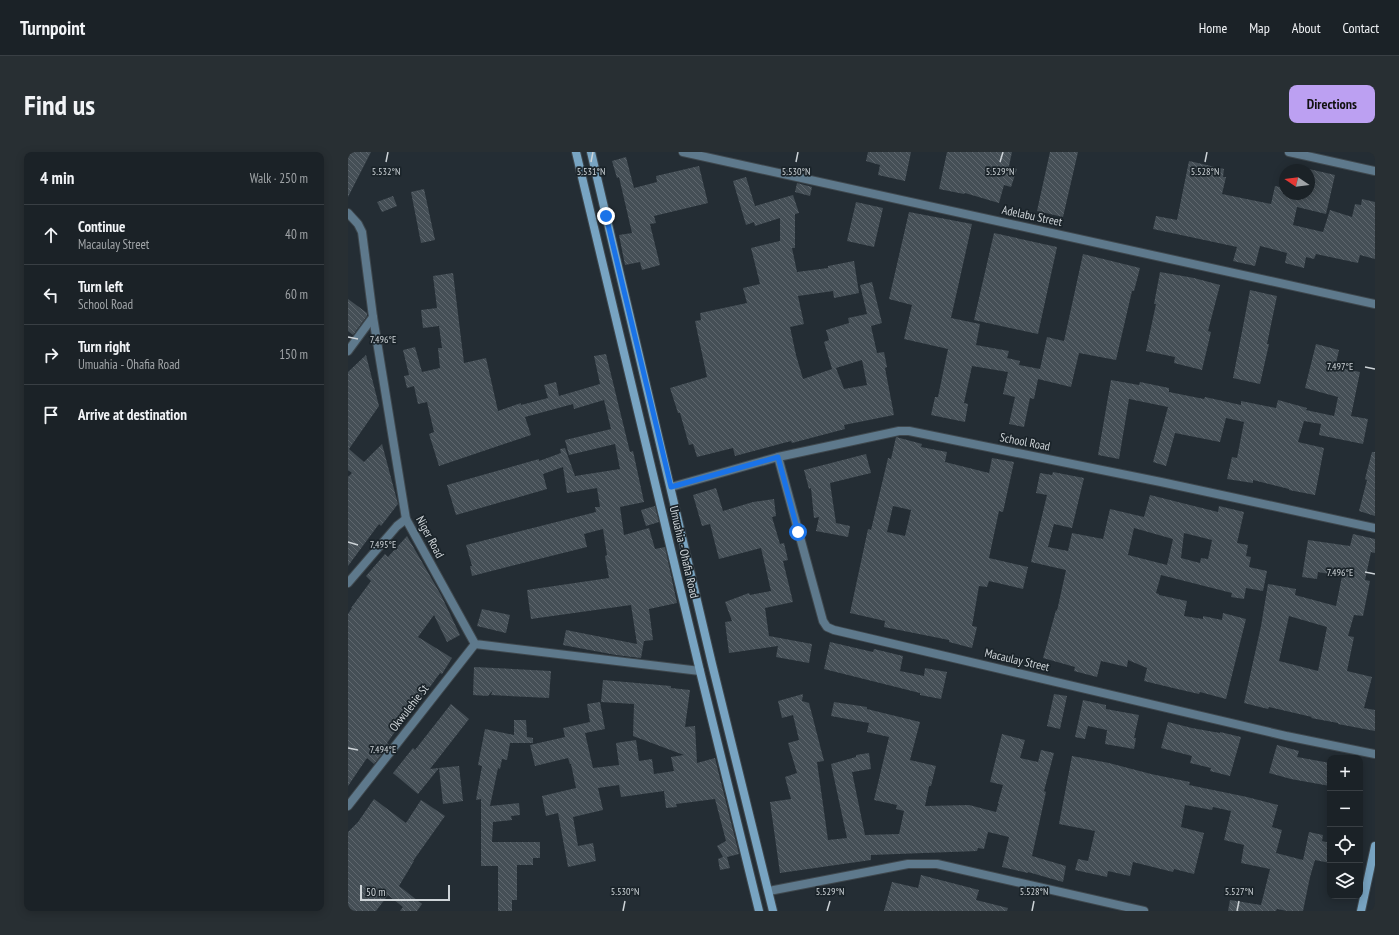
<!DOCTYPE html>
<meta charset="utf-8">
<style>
body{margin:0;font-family:"PT Sans Narrow",sans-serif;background:#282f33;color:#f1f3f6}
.controls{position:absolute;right:12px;bottom:12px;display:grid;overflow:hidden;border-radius:8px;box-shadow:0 2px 10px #0003}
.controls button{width:36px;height:36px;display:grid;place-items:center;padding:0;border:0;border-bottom:1px solid #393f44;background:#1b2227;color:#f1f3f6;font:20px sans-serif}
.compass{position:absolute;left:931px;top:12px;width:36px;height:36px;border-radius:50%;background:#1b2227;box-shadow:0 2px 10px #0003;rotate:283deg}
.scale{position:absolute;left:12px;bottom:10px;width:90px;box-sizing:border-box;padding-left:4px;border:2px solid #ced4d8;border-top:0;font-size:11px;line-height:14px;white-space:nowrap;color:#ced4d8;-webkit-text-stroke:3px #1b242a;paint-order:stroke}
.stop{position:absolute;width:12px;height:12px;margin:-9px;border:3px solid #1a73e8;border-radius:50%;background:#fff}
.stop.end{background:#1a73e8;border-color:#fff;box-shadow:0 1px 4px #0008}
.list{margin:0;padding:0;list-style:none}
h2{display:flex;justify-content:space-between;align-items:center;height:52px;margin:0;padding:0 16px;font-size:17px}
h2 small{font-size:13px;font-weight:400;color:#a0a4a7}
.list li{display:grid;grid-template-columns:26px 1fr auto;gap:12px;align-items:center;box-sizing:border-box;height:60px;padding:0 16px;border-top:1px solid #393f44}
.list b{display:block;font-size:15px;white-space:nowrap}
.list p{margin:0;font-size:13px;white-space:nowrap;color:#a0a4a7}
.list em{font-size:13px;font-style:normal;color:#a0a4a7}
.icon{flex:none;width:22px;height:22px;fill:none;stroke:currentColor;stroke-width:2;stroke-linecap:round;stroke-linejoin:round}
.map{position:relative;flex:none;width:1027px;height:759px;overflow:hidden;border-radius:8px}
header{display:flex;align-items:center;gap:24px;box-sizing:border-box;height:56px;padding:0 20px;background:#1b2227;border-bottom:1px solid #393f44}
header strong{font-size:19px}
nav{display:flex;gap:22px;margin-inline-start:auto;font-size:14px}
.intro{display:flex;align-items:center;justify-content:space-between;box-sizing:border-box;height:96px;padding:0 24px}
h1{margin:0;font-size:28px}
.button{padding:10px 18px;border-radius:8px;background:#bca0f2;color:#111;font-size:14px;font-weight:700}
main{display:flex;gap:24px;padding:0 24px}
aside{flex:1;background:#1b2227;border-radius:8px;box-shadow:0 2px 10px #0003}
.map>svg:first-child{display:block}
</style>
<header>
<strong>Turnpoint</strong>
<nav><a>Home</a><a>Map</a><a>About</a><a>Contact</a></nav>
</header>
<div class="intro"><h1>Find us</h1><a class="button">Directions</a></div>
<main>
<aside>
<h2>4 min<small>Walk · 250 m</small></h2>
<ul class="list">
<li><svg class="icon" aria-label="ahead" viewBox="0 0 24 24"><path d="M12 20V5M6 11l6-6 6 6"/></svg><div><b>Continue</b><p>Macaulay Street</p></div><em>40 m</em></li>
<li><svg class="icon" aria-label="left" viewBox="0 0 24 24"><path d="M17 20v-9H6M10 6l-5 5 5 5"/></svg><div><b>Turn left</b><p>School Road</p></div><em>60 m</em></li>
<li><svg class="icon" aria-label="right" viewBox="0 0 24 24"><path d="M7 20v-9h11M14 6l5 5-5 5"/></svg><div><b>Turn right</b><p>Umuahia - Ohafia Road</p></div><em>150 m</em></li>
<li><svg class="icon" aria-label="arrive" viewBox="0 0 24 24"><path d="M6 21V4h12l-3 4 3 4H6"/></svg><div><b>Arrive at destination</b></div></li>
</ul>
</aside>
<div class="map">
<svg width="1027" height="759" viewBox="0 0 1027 759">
<defs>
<pattern id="building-back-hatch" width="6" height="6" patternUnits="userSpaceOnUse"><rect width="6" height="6" fill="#454f56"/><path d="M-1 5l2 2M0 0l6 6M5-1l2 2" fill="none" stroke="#5f676e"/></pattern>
</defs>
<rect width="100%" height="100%" fill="#242d34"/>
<g fill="url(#building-back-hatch)" fill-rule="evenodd">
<polygon points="2,0 23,0 0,45 0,4"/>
<polygon points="520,0 563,0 557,29 530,23 532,13 518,9"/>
<polygon points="599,0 664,0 661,14 669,17 663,35 656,33 651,51 617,41 616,42 591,37"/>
<polygon points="702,0 730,0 715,65 689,59"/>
<polygon points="278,5 286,36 309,30 308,24 351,14 360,51 306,64 308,71 302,72 312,113 294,118 292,110 277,113 271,83 284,81 271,25 269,26 264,9"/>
<polygon points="841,9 876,17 875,25 878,25 874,42 923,52 927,34 936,36 935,42 961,42 961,17 987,23 978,62 949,55 945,73 975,80 982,58 1004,65 1007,52 1013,53 1014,47 1027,50 1027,107 1012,103 1010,111 968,102 966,107 958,105 956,116 937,111 939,101 912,94 907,114 885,109 889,95 805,77 808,64 829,68"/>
<path d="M 398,25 L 407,54 L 445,43 L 451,61 L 447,62 L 447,96 L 444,96 L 449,120 L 480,116 L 480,114 L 506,109 L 511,141 L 486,146 L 485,139 L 450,144 L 456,172 L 442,175 L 448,203 L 455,227 L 484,217 L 476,190 L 481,188 L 478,178 L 501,171 L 500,166 L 519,162 L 512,133 L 524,130 L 534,171 L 523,174 L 529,201 L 536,200 L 539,215 L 537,216 L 546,263 L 496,273 L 497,277 L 444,291 L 443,289 L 387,304 L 385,296 L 349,305 L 345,292 L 341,293 L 332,261 L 330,261 L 322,236 L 359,225 L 347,169 L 353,168 L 352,161 L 399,151 L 395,136 L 412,132 L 403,96 L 432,89 L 432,66 L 407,74 L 406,70 L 398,73 L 385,29 ZM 514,208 L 519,233 L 496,237 L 488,216 Z"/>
<polygon points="449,31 464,35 462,44 447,40"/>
<polygon points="76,37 87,88 73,91 63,40"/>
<polygon points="45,44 49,54 34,60 29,50"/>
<polygon points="508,50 535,56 526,95 499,89"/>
<polygon points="561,60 624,72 603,166 632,172 628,193 661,199 659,206 672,209 671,213 692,217 699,185 716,189 735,102 792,116 786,139 784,139 768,208 731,201 723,235 690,227 686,247 682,246 676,275 661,272 667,245 655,242 660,220 624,214 616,251 620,252 617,270 583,263 587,245 590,245 600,197 556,187 564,153 541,147"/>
<polygon points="646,81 709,95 690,182 626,168"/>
<polygon points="812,120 846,126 872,133 860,179 863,180 854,218 826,211 827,205 798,199 808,152 806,152"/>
<polygon points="105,121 116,211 138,206 150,259 173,251 173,253 200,246 196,233 208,230 211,244 252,232 246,204 258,202 282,300 285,299 296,350 272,355 276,383 301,376 307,397 317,395 329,451 301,457 305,488 296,489 293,506 268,503 215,493 218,478 289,492 283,453 183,467 179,438 261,426 257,404 259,403 255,377 236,382 239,395 175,411 175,409 175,411 124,424 122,414 124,414 118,393 248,360 247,355 252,355 249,336 219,341 215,315 195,322 199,337 108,363 99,333 191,307 191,309 213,301 212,297 217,296 227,324 272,317 267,292 221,303 217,288 263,277 256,248 226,257 225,252 177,265 183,283 91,314 81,282 86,280 79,250 70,252 66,234 59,236 56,224 61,223 55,198 67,195 74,220 92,216 90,196 94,196 91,174 75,176 73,158 89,156 85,124"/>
<polygon points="902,138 929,144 919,192 921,192 912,232 885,226"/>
<polygon points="0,147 19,161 19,164 5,183 0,179"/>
<polygon points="968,192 991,198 987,215 1012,220 1003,264 1020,267 1015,292 971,283 973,272 956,269 950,290 976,296 967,343 941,338 941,337 905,328 905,331 879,327 884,305 889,306 896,270 878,266 872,290 827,281 818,314 805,310 820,255 781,247 771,307 750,303 763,228 791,233 792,230 821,236 821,240 856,247 857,245 893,253 893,249 928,256 930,248 959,256 958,258 986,264 990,245 957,236"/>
<polygon points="18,203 31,254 1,297 16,310 34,292 50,352 33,374 31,372 0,414 0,325 4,321 0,318 0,220"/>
<path d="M 548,285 L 574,292 L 573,295 L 599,300 L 597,310 L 641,321 L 644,306 L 666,310 L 655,360 L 651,359 L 641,406 L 680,415 L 675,437 L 641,429 L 639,435 L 631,434 L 624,474 L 629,475 L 624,496 L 601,490 L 601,488 L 536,475 L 537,469 L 502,461 L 520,377 L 523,378 L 540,306 L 543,307 ZM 545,354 L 563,358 L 557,384 L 539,380 Z"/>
<polygon points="1024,300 1027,300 1027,364 1011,359 1019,328 1017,327"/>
<polygon points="518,302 523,321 482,331 488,371 502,374 500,385 468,379 471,365 466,366 463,336 461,337 456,318"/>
<path d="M 705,320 L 736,326 L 724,376 L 706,372 L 700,395 L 720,399 L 724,381 L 755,387 L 762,357 L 796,365 L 802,343 L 870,360 L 871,354 L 896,360 L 889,391 L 900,393 L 898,404 L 903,405 L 901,415 L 919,419 L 915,439 L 898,436 L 896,447 L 883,445 L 884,441 L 813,423 L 808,441 L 811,442 L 811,443 L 839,449 L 836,464 L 855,467 L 855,464 L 874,468 L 875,461 L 898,467 L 878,547 L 852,540 L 851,542 L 825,536 L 796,529 L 799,516 L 780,508 L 779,515 L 753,509 L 749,525 L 726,519 L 727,515 L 695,506 L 708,458 L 709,459 L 718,418 L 683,410 L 699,343 L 688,341 L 692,321 L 704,323 ZM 786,376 L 825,387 L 819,413 L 780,403 ZM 836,381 L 864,388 L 860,407 L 853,406 L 852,411 L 833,406 Z"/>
<polygon points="368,336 375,359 405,350 426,347 428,364 424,365 432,392 436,391 440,408 435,409 445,450 417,456 421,484 464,492 461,511 428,505 430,494 381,501 377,470 384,469 377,450 401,441 402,443 423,439 413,396 371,407 362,372 354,374 345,343"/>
<polygon points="307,354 311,370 298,374 293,358"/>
<path d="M 1005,382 L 1027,387 L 1027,401 L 1023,400 L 1017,428 L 1022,429 L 1015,464 L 1006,463 L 1000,484 L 1006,485 L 999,519 L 1024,525 L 1016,556 L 1027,558 L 1027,579 L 990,572 L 990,571 L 963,566 L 964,565 L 921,555 L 920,557 L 896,551 L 913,474 L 920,432 L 948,437 L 947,443 L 988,454 L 994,424 L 970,420 L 969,427 L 954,425 L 960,388 L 1002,394 ZM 941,464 L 979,475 L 970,519 L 931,509 Z"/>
<polygon points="59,384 93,443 112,483 99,490 86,463 70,485 104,506 94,522 92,521 58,568 56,567 39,591 41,593 26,612 19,606 0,634 0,462 4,456 3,456 23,429 18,424 37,402 40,405"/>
<polygon points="134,457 162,463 158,481 129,474"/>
<polygon points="482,490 525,500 526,497 555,504 552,519 576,524 577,516 599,520 593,547 572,543 572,541 476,517"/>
<polygon points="126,515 203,519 201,546 143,543 145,538 140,544 125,543"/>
<polygon points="255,528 323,534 323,536 342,538 337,575 347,574 349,611 367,606 391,702 379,705 382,716 372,718 370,707 375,705 369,694 378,689 367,647 328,652 329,655 318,656 316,639 273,645 271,633 250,636 255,658 225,665 230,694 245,691 248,709 220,715 210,661 198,664 194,644 228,636 223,612 222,612 220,606 187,614 182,593 217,585 215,576 242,570 239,552 252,550 257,577 237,581 245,616 271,613 268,591 288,588 291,609 304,607 306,622 326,619 323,605 336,603 285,584 286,552 253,550"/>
<polygon points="455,542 454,549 461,551 476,609 469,610 480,688 499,686 483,612 508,605 508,603 521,601 523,617 504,620 517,683 551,682 556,659 548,657 549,653 526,648 541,585 519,580 521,571 483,564 486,550 519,555 519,557 572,570 562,608 588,614 583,634 581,634 577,654 621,653 648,660 650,653 651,653 650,651 655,633 642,630 654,582 677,588 672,606 690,610 693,598 706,601 696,639 698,640 684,704 718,714 715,730 680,720 680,721 654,715 661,685 640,680 636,697 630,696 629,699 523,703 523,708 432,721 422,650 443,647 437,625 449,621 440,591 451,588 445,563 434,566 430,549"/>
<polygon points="706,542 719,544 712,577 699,574"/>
<polygon points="735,548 758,553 758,557 791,563 786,586 788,586 786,597 757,592 759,578 740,574 737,587 727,585"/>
<polygon points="103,552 121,567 82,617 91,616 70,642 45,621 65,596 67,598"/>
<polygon points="166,568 178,568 179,585 185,586 185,591 162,591 159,608 154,607 152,617 150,616 142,654 171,651 172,663 163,664 164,668 145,670 144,690 192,690 192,706 185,706 185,713 169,713 169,748 164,748 164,759 150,759 150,714 133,714 133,647 128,648 134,614 130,613 137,577 166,583"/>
<polygon points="820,570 844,576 872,581 872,580 893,585 882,624 862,619 863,616 842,611 844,604 813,596"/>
<polygon points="929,593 951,599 949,605 982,611 982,634 943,627 921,621"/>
<polygon points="724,604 761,611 803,622 842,630 841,633 899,645 930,653 924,675 934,678 928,701 955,708 961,680 975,683 974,689 982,691 982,711 967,708 962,725 955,759 939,759 929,757 928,759 880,759 882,748 913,753 922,717 893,711 896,693 876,688 883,659 865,655 864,658 837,653 833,675 856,681 846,722 826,717 825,720 785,710 782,724 760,719 759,725 727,718 730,707 740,709 747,679 711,672"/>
<polygon points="111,614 115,649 95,652 91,616"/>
<polygon points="26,647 58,671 73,648 97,664 65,709 66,709 51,734 74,752 69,759 52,759 55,755 40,743 28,759 0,759 0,680 10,670"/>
<polygon points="573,723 631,738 628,748 660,756 659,759 536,759 544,730 570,736"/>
</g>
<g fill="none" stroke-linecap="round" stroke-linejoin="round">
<defs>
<g id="street">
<polyline points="335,0 1027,152"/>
<polyline points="941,0 1027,19"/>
<polyline points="0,61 10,72 14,80 25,165 58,367 127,492 352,519"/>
<polyline points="0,199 25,165"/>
<polyline points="430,305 475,469 479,475 486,478 938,584 1027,602"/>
<polyline points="323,335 430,305 551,279 561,279 813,330 1027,376"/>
<polyline points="0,431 49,374 58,367"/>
<polyline points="0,654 127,492"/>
<polyline points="421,739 560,712 589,712 796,759"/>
</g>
<g id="secondary">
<polyline points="228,0 352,519 411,759"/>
<polyline points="243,0 364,512 425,759"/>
<polyline points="1013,759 1027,694"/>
</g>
</defs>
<use href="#street" stroke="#3f484e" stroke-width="10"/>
<use href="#secondary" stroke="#3f484e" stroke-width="10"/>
<use href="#street" stroke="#5e798c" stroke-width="8"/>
<use href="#secondary" stroke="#78a4c2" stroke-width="8"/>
</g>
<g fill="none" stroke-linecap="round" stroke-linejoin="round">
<polyline stroke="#1a73e8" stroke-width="5" points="258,64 323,335 430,305 450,380"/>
</g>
<path fill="none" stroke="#ced4d8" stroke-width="1.5" d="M 38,10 L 40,0M 243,10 L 245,0M 448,10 L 450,0M 652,10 L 655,0M 857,10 L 859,0M 0,185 L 10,187M 1017,215 L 1027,217M 0,390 L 10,393M 1017,420 L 1027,422M 0,596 L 10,598M 275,759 L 277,749M 479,759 L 482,749M 684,759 L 686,749M 889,759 L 891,749"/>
<g text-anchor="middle" stroke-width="3.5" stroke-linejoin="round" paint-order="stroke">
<g font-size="12" fill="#ced4d8" stroke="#1b242a">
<text transform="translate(684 64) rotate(12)" y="4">Adelabu Street</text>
<text transform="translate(677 290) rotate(11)" y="4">School Road</text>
<text transform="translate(82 385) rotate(62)" y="4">Niger Road</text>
<text transform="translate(336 400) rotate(77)" y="4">Umuahia - Ohafia Road</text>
<text transform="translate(669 508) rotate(13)" y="4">Macaulay Street</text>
<text transform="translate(61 556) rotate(-52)" y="4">Okwulehie St</text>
</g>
</g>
<g font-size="10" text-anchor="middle" fill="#ced4d8" stroke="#1b242a" stroke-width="3.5" stroke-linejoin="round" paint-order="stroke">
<text x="38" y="23">5.532°N</text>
<text x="243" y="23">5.531°N</text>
<text x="448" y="23">5.530°N</text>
<text x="652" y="23">5.529°N</text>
<text x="857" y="23">5.528°N</text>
<text x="35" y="191">7.496°E</text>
<text x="992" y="218">7.497°E</text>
<text x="35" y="396">7.495°E</text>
<text x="992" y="424">7.496°E</text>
<text x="35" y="601">7.494°E</text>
<text x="277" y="743">5.530°N</text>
<text x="482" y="743">5.529°N</text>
<text x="686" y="743">5.528°N</text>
<text x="891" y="743">5.527°N</text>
</g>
</svg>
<div class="controls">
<button>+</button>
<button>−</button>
<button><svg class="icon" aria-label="locate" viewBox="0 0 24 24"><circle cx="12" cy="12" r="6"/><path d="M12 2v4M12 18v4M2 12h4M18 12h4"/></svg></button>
<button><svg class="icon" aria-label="layers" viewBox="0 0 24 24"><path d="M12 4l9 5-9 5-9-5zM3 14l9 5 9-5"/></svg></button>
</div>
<svg class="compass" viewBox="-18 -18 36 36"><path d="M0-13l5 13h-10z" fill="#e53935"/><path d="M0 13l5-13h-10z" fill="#a0a4a7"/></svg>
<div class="scale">50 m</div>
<div class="stop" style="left:450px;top:380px"></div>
<div class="stop end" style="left:258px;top:64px"></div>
</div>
</main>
